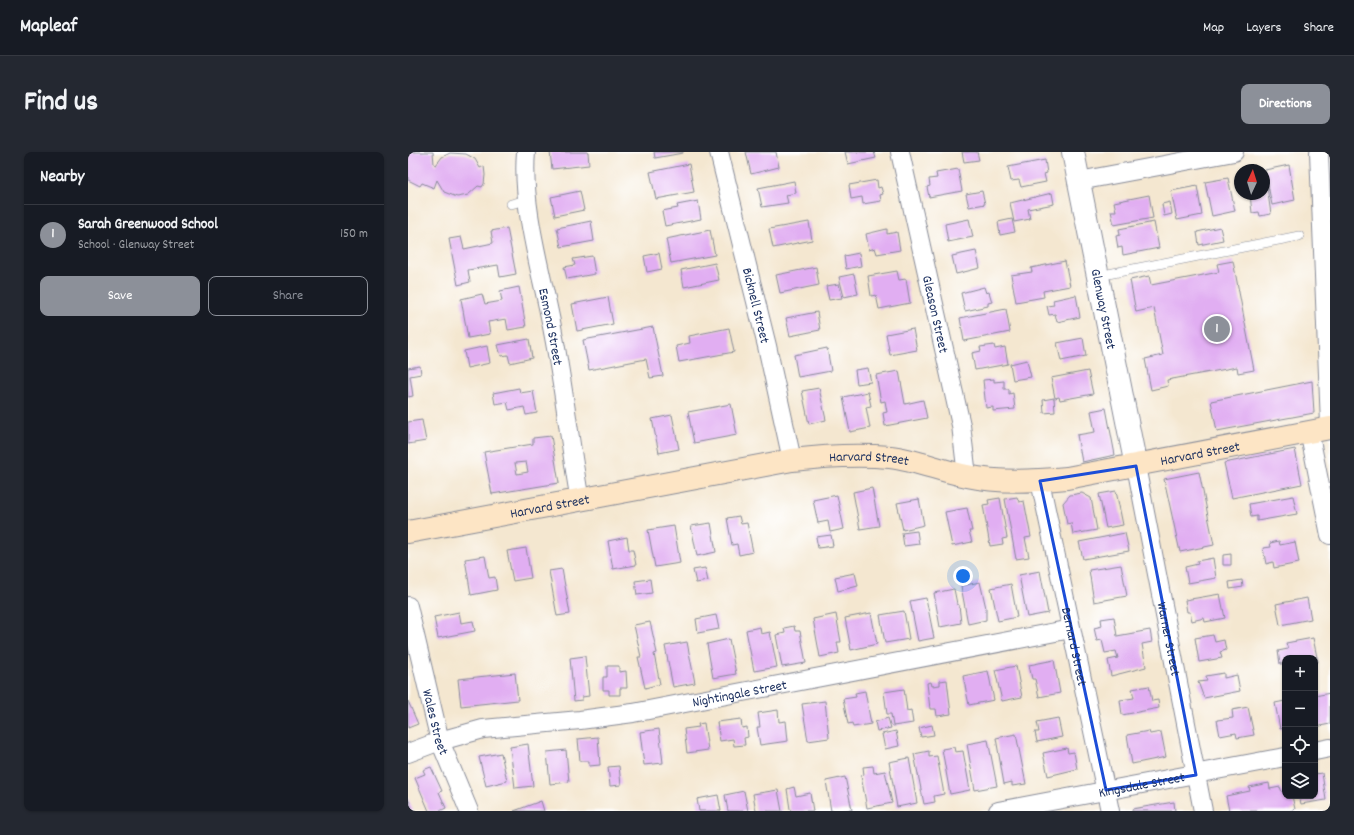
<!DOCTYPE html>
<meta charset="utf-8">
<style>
body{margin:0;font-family:Dekko,sans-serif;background:#242831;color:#f1f3f6}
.controls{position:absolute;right:12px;bottom:12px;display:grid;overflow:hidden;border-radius:8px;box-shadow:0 1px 3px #0004}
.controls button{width:36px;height:36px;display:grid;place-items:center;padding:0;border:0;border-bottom:1px solid #363941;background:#171b24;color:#f1f3f6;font:20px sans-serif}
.compass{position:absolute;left:826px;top:12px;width:36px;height:36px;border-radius:50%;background:#171b24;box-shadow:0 1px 3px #0004;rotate:4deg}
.you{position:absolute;left:555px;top:424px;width:14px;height:14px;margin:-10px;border:3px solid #fff;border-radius:50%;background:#1a73e8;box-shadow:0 0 0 6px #1a73e833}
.badge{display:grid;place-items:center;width:26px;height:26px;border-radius:50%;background:#8c9099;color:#fff;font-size:13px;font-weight:700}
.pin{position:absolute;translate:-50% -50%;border:2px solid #fff;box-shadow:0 1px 4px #0006}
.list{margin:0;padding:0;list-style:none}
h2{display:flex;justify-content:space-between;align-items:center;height:52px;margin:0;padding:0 16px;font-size:17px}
h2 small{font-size:13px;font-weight:400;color:#9ea1a6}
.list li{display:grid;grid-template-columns:26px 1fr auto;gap:12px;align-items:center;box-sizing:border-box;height:60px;padding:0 16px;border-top:1px solid #363941}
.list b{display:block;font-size:15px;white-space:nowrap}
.list p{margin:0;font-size:13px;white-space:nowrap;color:#9ea1a6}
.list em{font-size:13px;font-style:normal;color:#9ea1a6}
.actions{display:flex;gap:8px;padding:12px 16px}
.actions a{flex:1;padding:9px 0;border:1px solid #8c9099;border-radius:8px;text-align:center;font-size:14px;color:#8c9099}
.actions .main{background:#8c9099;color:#fff}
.icon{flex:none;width:22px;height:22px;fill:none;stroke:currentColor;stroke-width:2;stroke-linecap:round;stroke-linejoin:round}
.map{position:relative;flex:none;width:922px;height:659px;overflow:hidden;border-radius:8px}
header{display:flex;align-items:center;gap:24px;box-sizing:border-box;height:56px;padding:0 20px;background:#171b24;border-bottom:1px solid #363941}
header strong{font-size:19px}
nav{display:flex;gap:22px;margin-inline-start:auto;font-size:14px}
.intro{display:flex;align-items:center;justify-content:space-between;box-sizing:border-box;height:96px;padding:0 24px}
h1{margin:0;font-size:28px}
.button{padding:10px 18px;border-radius:8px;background:#8c9099;color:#fff;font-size:14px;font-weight:700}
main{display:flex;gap:24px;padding:0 24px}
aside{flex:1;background:#171b24;border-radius:8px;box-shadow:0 1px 3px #0004}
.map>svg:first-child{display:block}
</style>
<header>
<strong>Mapleaf</strong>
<nav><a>Map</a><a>Layers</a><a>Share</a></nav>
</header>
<div class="intro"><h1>Find us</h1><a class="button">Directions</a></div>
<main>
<aside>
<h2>Nearby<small></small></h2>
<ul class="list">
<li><span class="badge">1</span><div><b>Sarah Greenwood School</b><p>School · Glenway Street</p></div><em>150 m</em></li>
</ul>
<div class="actions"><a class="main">Save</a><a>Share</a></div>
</aside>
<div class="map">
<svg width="922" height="659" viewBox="0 0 922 659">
<rect width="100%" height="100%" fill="#fff"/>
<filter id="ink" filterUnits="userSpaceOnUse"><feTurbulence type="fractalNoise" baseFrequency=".025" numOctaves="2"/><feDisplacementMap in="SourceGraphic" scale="8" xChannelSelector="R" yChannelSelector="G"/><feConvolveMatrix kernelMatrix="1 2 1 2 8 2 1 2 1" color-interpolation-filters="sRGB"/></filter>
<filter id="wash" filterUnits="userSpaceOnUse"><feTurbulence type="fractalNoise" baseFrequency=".012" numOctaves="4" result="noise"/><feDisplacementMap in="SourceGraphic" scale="16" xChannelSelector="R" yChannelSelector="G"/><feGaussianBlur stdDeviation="0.9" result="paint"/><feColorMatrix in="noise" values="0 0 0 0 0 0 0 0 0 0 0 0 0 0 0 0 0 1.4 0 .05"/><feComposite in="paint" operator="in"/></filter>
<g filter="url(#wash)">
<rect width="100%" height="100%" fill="#f4e7d0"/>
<g id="blocks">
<g fill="#e1aef2" fill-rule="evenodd">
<polygon points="0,0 25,0 26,12 28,13 34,5 42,1 58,2 67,7 72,16 76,14 77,23 76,32 74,35 70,34 60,43 49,45 36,40 29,28 26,36 14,31 12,34 0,28"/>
<polygon points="142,0 180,0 181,13 144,17"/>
<polygon points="246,0 275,0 275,1 247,6"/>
<polygon points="338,0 368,0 371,15 343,22"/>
<polygon points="437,0 466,0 468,6 440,12"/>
<polygon points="554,0 569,0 571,8 556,10"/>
<polygon points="637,8 639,21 636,22 638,30 613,35 611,28 603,29 600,15"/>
<polygon points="281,12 286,40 248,47 242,20"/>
<polygon points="881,13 887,48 864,53 857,18"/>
<polygon points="550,17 554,39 521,45 519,35 522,34 521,27 529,26 528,21"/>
<polygon points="820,26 827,59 804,64 797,30"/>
<polygon points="469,28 470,36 473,35 475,42 472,43 473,49 455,52 454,45 443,47 441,33"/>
<polygon points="858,28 863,62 852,64 851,60 844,61 842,42 856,42 856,29"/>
<polygon points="386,29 388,41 378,43 380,51 354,55 350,36"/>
<polygon points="789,34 794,63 769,68 763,39"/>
<polygon points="172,39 176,58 147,64 143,45"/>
<polygon points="574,39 577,52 561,55 558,42"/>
<polygon points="644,41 646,52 620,57 622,67 606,70 602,51"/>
<polygon points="741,43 745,66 706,73 703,59 708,59 706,50"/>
<polygon points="290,49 293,67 257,74 254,59 270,56 269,53"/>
<polygon points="762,50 764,62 756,64 754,52"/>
<polygon points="561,67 565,85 540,90 537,72"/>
<polygon points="604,67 607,80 592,83 590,70"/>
<polygon points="183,69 186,89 153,95 149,76"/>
<polygon points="401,70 404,88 365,96 361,77"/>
<polygon points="746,70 751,96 715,103 714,95 710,96 708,84 712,83 711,77"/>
<polygon points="812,75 815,88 791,93 789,80"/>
<polygon points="99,76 108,122 92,125 90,113 60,118 62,130 50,133 41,87 53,85 56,97 85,91 83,79"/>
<polygon points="479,77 479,82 489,80 492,98 469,102 467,96 461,98 458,82"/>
<polygon points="302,78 307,103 263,111 258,87"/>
<polygon points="568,99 572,116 548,122 544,104"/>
<polygon points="251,101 254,117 239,120 236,104"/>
<polygon points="451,101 453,114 438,117 436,104"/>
<polygon points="184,104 187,122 159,127 156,115 167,113 165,107"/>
<polygon points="657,109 662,134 635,139 636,145 608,150 603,123 624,120 623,116"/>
<polygon points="825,109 846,218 830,221 829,215 759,228 760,234 743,238 737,207 755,203 746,156 728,160 722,128 741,124 743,133 811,120 809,112"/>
<polygon points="307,111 311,128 276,135 273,118"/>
<polygon points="408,115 411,133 372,141 368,123"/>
<polygon points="489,119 491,128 498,127 502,151 471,157 468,143 463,144 460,124"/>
<polygon points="446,122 450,142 436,145 431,125"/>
<polygon points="431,132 434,146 421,148 418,134"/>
<polygon points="111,135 118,175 100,178 98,167 80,170 82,182 60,186 53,147 74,142 77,152 94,149 92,139"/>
<polygon points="576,135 578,141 581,140 584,150 580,151 580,154 557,159 553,141"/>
<polygon points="668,143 672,165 649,170 647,162 641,163 639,154 646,153 645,148"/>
<polygon points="200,145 205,172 169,179 164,152"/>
<polygon points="598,157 602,180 556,189 552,166"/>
<polygon points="409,160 412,178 382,184 378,166"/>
<polygon points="245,175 255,224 242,226 238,207 181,218 175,188"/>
<polygon points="321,176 326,200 271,210 268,194 282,191 281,184"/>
<polygon points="505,177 509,198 482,203 478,182"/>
<polygon points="675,186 678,204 653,209 649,191"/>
<polygon points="121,187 124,206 102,211 100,203 93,204 90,193"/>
<polygon points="586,193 587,197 597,195 600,212 567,218 564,201 573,199 572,195"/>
<polygon points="79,194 82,211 59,216 56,199"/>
<polygon points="419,196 423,219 390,225 386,203"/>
<polygon points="619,208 623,225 605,228 602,212"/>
<polygon points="12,214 13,222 2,224 5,244 0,245 0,216"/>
<polygon points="460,216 463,230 449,232 447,218"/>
<polygon points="491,219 497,252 515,248 519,266 477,274 475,261 479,260 477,249 473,250 468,223"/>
<polygon points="680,219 685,242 652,248 651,245 647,246 643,226"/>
<polygon points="586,227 586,230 596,229 596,237 601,237 601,242 605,241 607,257 585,259 585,255 578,256 575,228"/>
<polygon points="904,229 906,261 809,279 803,249"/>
<polygon points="111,236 112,241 125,239 129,261 118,263 116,255 101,258 99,250 87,252 85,241"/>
<polygon points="411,236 418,268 401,272 394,239"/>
<polygon points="460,240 463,254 458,255 462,276 442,280 435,245"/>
<polygon points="646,246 647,260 636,261 635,248"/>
<polygon points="323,252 329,283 286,291 280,260"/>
<polygon points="698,256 707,303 674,310 669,283 687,280 683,259"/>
<polygon points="264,263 271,297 251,301 244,267"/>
<polygon points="14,268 18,289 0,292 0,270"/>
<path d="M 143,284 L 151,331 L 84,342 L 76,300 L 125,292 L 125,286 ZM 118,310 L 120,320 L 109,322 L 107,311 Z"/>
<polygon points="887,297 894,332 824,346 816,311"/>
<polygon points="791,320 806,393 772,400 756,327"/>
<polygon points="464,336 471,374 452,377 445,340"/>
<polygon points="708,339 715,373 698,376 691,342"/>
<polygon points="674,341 683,346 689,378 665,382 663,371 659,372 655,351 662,343"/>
<polygon points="429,343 436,377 422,380 420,369 410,371 405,348"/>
<polygon points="885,344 889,362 849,369 849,364 843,365 841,352"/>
<polygon points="609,345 611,350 616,349 623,385 617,386 621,405 608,407 597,347"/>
<polygon points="592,346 599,386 594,387 595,392 582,394 575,353 581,352 580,348"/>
<polygon points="511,347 516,373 495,378 489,351"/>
<polygon points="559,356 564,379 561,379 564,390 544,394 537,360"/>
<polygon points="331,364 333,372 339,371 345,400 331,403 329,392 324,393 319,366"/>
<polygon points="303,371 308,400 289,404 283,374"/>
<polygon points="266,374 272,411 247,415 240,378"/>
<polygon points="509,379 511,392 496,394 494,381"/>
<polygon points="717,381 721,399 675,407 671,390"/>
<polygon points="423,383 425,394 410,396 408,385"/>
<polygon points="219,385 221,398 225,398 228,413 205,417 200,389"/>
<polygon points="871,389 872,393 887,390 891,411 866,416 865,410 858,412 855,396 863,395 862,391"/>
<polygon points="118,396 123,426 105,429 99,399"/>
<polygon points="823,402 823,413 815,413 815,403"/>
<polygon points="77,404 81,426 87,425 89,438 63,443 57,407"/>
<polygon points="805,406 808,426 780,431 777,415 790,412 789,409"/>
<polygon points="713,413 719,444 686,450 681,418"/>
<polygon points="297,416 300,429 288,431 285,418"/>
<polygon points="154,417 162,462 149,464 141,419"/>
<polygon points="632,419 640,461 619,465 611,423"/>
<polygon points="447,421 450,434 430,439 427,425"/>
<polygon points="242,427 244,441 229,443 227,429"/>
<polygon points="834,428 835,435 822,437 821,430"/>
<polygon points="572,430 578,456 578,468 560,472 553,434"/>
<polygon points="603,432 609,465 590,469 583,436"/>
<polygon points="546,437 549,452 551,453 553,471 532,475 526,441"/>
<polygon points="812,442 817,466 797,470 796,466 784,469 782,460 779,460 777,448"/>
<polygon points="518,446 526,486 510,489 502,449"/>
<polygon points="899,446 903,467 872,473 868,452"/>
<polygon points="496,459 501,487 477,491 472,463"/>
<polygon points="51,460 53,471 65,469 67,479 30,486 26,465"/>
<polygon points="463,461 469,492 443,498 437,466"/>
<polygon points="428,462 433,490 429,490 431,501 412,505 405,467"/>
<polygon points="308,463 311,477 290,481 288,467"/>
<polygon points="706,465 709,484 742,478 744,490 734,492 738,515 703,524 700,508 710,506 708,499 697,501 694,488 689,489 686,476 694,474 693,467"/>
<polygon points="242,470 249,501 246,502 252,532 237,536 230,505 233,505 226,473"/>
<polygon points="386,474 387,479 392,479 398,511 374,515 368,483 377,481 376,476"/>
<polygon points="352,475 353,482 362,480 369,515 346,519 338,478"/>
<polygon points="805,483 807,490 816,488 818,498 812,500 814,506 791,510 787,486"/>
<polygon points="905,486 910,510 907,511 907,506 877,506 877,512 872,512 870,499 880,497 878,491"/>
<polygon points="321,487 328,522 305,526 299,492"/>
<polygon points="279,490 287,531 265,535 257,494"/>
<polygon points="177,504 181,544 174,545 174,548 166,549 162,506"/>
<polygon points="646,508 652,541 631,545 627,527 624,527 621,513"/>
<polygon points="199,514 211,514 211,520 218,519 219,536 212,536 212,543 201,543 201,538 195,538 195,525 199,525"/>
<polygon points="608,514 614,545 594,549 587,518"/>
<polygon points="580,519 586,548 561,553 555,524"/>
<polygon points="107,521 110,548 53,554 50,527"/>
<polygon points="816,521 816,526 829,523 832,539 796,546 790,530 799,529 798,524"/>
<polygon points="539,528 543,562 529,564 528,557 522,557 519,531 523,530 524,534 532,533 532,529"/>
<polygon points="741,534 744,549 750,548 751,556 714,563 712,548 726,546 724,537"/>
<polygon points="496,537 499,559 503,558 505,571 485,574 483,562 479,562 476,540"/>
<polygon points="457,539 463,572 445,575 444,571 440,572 435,547 448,545 447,541"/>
<polygon points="922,541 922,572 907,575 907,544"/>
<polygon points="0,549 10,572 0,576"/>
<polygon points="417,549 421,586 400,589 394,552"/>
<polygon points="877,549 877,576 872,577 867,551"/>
<polygon points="840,555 846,583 829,586 828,581 812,584 809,568 825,566 824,558"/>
<polygon points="370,558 371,570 378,569 380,589 352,593 349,575 352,575 350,561"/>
<polygon points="480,566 483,576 469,579 467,570"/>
<polygon points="650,566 654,585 629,590 627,580 631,580 629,570"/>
<polygon points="333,567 334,576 339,575 340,585 336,586 337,593 326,594 325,587 312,589 309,570"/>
<polygon points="296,571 300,598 279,601 276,577 291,575 290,572"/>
<polygon points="524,573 526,583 513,585 511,576"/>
<polygon points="251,577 255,611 236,613 232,580"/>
<polygon points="488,579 491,594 477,597 474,582"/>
<polygon points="741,579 742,582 753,580 758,605 724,612 719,583"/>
<polygon points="608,582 618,632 604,634 604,630 596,632 588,586"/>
<polygon points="190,585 192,613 181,614 181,609 172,609 170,587"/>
<polygon points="580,588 589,634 567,638 559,592"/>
<polygon points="120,592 125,634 107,636 102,595"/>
<polygon points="546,595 547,600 555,599 562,638 542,642 534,597"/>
<polygon points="659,596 660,601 666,600 669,617 640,624 635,601"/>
<polygon points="158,598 161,630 142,632 139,600"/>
<polygon points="521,599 521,605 529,604 536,642 526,644 527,650 516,652 506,602"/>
<polygon points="93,601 99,629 78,634 71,605"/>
<polygon points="501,606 509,651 489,655 481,610"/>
<polygon points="211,614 213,633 202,634 200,615"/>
<polygon points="465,614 466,621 477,619 484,651 459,656 453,624 456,623 455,615"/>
<polygon points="23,615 34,639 31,640 38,656 32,659 21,659 7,626 17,622 15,618"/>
<polygon points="914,621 918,648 893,652 891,644 907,644 907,622"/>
<polygon points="437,625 444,658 423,659 418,629"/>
<polygon points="861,631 862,637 872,635 874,640 877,639 877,644 884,644 887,657 882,659 821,659 818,644 842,639 841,635"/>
<polygon points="386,635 388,644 402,641 405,659 384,659 382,657 379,637"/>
<polygon points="370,638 374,659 348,659 345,642"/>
<polygon points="336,639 340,659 320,659 317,643"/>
<polygon points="310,643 313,659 291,659 289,647"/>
<polygon points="0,646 5,659 0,659"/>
<polygon points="133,649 136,659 106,659"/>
<polygon points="766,650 767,659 724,659 724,657"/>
</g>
</g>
</g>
<g filter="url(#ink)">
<use href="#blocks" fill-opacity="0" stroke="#888b97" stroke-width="1"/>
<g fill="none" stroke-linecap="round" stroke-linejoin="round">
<defs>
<g id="service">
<polyline points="103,52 119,48"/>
<polyline points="690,124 891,84"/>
</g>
<g id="minor">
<path id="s1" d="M 118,0 C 113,56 135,125 145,180 C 156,236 162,293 172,349"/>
<path id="s2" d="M 311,0 L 359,194 L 384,308"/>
<path id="s3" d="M 492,0 L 553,273 L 559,324"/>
<polyline points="911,0 922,272"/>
<polyline points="671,29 826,0"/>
<polyline points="901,279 922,383"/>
<path id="s4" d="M 728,314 L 795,659"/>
<path id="s5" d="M 632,329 L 702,659"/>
<path id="s6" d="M 0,454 L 32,589 L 61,659"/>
<polyline points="907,599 922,596"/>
<path id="s7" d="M 0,601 L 32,589 L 75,577 L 172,568 L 225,561 L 663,477"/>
<path id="s8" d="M 590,659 L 877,605"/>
</g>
<g id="tertiary">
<path id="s9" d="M 665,0 L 728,314"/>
</g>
<g id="secondary">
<path id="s10" d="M 0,380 L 384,308 C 417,304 449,302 482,305 C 508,308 533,319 559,324 C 592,331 626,329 659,326 L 922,276"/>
</g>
</defs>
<use href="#service" stroke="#888b97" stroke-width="10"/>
<use href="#minor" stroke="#888b97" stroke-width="20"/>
<use href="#tertiary" stroke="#888b97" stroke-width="24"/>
<use href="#secondary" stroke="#888b97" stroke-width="24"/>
<use href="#service" stroke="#fff" stroke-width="9"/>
<use href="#minor" stroke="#fff" stroke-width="18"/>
<use href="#tertiary" stroke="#fff" stroke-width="22"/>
<use href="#secondary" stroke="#fde5c5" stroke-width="22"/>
</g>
</g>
<path fill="none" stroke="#1d4ed8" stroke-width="3" stroke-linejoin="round" d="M 728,314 L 788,623 L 698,638 L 632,329 Z"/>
<g text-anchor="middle" stroke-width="3" stroke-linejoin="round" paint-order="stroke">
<g font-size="14" fill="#1b2f5e" stroke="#fff">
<text dy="5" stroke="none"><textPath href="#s2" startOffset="158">Bicknell Street</textPath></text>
<text dy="5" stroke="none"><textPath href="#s9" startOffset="160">Glenway Street</textPath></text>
<text dy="5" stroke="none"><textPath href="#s3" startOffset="166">Gleason Street</textPath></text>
<text dy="5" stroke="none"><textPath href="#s1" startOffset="177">Esmond Street</textPath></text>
<text dy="5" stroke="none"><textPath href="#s10" startOffset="804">Harvard Street</textPath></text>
<text dy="5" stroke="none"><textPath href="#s10" startOffset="468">Harvard Street</textPath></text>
<text dy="5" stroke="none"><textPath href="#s10" startOffset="144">Harvard Street</textPath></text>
<text dy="5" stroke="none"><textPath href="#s4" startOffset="176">Warner Street</textPath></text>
<text dy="5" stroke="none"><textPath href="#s5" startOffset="169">Bernard Street</textPath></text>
<text dy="5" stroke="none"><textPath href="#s7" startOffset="338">Nightingale Street</textPath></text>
<text dy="5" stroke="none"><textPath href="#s6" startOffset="119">Wales Street</textPath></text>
<text dy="5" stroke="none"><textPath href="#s8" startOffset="146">Kingsdale Street</textPath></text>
</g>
</g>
</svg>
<div class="controls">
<button>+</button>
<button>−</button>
<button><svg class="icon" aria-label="locate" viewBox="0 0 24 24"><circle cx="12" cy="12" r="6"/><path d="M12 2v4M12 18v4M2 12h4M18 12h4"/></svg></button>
<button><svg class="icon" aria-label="layers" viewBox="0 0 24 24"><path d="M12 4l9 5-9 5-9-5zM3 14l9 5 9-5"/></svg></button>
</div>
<svg class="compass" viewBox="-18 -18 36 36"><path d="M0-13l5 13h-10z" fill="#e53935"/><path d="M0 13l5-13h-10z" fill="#9ea1a6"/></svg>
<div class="you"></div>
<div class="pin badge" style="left:809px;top:177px">1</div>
</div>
</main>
